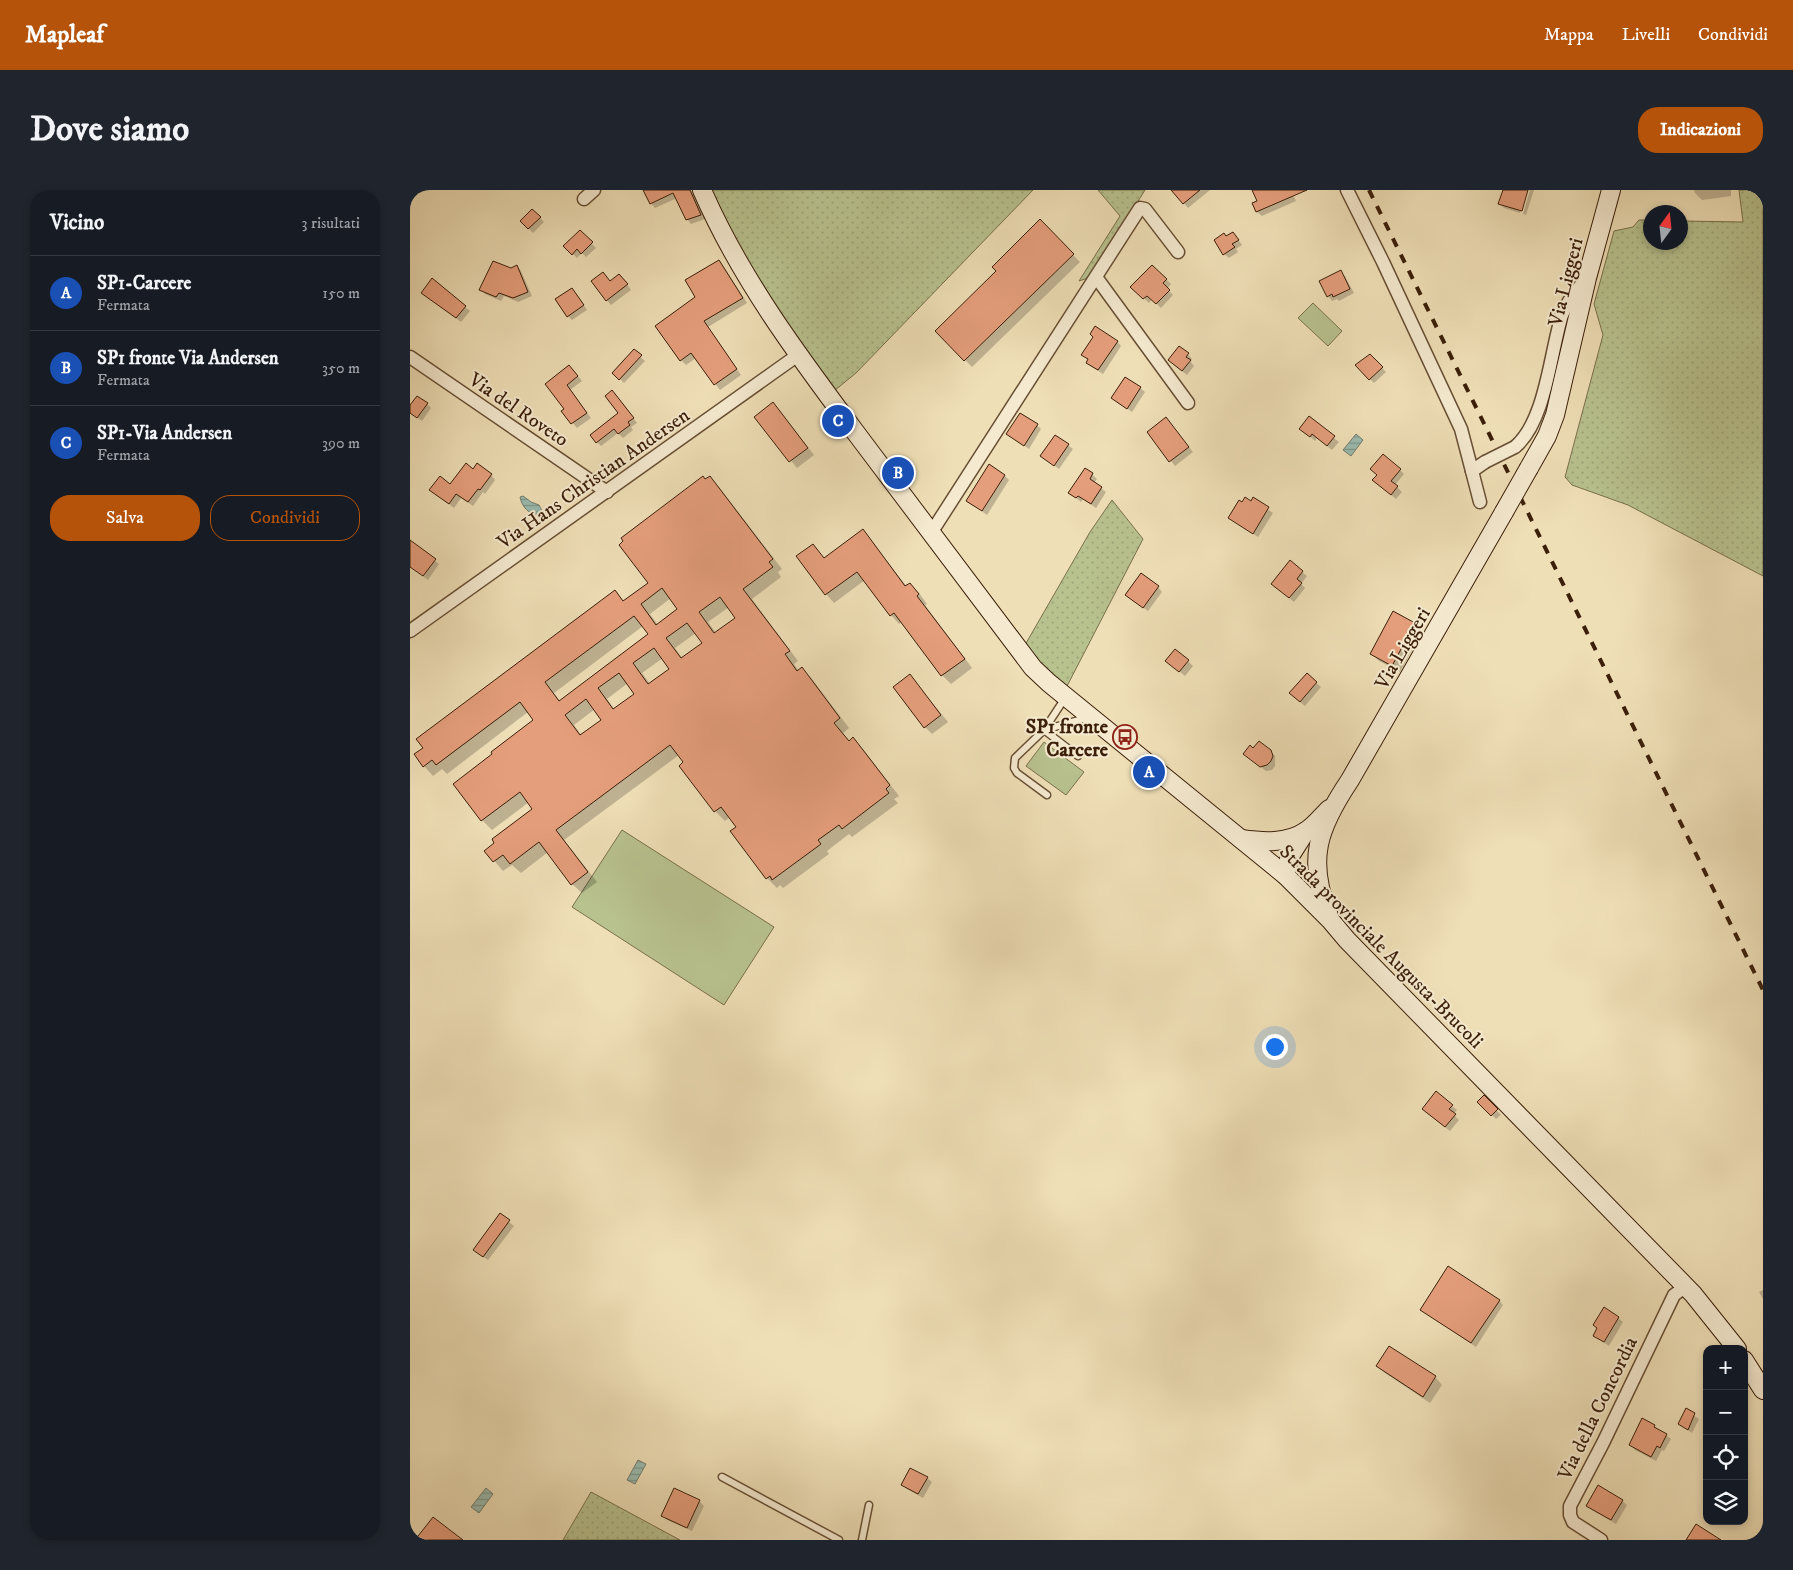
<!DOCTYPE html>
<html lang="it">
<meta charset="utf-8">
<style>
body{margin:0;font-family:"IM FELL DW Pica",serif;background:#20242c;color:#f1f3f6}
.controls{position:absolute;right:15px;bottom:15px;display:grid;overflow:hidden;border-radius:10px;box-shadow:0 2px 8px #0003}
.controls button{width:45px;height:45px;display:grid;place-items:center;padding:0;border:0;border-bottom:1px solid #363941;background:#171b24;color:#f1f3f6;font:25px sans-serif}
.compass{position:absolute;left:1233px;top:15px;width:45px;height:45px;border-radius:50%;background:#171b24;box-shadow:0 2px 8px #0003;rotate:15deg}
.you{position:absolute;left:864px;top:856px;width:18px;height:18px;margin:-12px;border:4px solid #fff;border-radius:50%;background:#1a73e8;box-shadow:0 0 0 8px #1a73e833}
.badge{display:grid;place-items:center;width:32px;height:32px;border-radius:50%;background:#b45309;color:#fff;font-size:16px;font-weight:700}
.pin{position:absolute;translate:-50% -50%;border:2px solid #fff;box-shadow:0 1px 5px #0006}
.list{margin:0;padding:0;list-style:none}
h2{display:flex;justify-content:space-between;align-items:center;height:65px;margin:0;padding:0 20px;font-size:21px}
h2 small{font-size:16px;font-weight:400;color:#9ea1a6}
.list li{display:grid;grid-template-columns:32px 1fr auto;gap:15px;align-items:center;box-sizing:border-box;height:75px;padding:0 20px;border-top:1px solid #363941}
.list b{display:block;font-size:19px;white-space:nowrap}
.list p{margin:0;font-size:16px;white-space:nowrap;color:#9ea1a6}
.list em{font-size:16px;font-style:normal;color:#9ea1a6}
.actions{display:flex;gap:10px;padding:15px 20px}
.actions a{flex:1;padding:11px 0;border:1px solid #b45309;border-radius:20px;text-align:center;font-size:18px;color:#b45309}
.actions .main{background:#b45309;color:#fff}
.icon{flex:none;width:28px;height:28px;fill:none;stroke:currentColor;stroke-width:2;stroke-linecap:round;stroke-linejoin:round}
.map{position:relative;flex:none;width:1353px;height:1350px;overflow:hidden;border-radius:20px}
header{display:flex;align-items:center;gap:30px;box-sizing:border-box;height:70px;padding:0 25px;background:#b45309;color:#fff}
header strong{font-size:24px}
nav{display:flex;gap:28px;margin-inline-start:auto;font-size:18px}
.intro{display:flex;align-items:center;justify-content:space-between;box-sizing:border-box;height:120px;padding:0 30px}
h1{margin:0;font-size:35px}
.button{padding:12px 22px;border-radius:20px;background:#b45309;color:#fff;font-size:18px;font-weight:700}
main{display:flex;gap:30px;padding:0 30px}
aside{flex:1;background:#171b24;border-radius:20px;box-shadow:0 2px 8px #0003}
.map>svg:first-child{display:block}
</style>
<header>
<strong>Mapleaf</strong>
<nav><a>Mappa</a><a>Livelli</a><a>Condividi</a></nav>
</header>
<div class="intro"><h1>Dove siamo</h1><a class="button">Indicazioni</a></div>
<main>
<aside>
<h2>Vicino<small>3 risultati</small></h2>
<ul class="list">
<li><span class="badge" style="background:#1a4fb4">A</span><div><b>SP1-Carcere</b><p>Fermata</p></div><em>150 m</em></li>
<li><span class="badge" style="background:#1a4fb4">B</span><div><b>SP1 fronte Via Andersen</b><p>Fermata</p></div><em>350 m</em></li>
<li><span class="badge" style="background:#1a4fb4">C</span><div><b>SP1-Via Andersen</b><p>Fermata</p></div><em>390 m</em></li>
</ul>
<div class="actions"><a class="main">Salva</a><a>Condividi</a></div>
</aside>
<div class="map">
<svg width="1353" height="1350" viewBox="0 0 1353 1350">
<defs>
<pattern id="grass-dots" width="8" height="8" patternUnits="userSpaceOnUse" patternTransform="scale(1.25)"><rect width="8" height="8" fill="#b8c28f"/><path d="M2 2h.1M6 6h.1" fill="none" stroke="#9fa67a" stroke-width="1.8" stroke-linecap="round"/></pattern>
<pattern id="water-rules" width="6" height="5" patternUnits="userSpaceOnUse" patternTransform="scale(1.25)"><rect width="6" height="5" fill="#9abcb0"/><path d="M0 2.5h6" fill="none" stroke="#7f988d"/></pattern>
</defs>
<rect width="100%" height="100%" fill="#efdfb7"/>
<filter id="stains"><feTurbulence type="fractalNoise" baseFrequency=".004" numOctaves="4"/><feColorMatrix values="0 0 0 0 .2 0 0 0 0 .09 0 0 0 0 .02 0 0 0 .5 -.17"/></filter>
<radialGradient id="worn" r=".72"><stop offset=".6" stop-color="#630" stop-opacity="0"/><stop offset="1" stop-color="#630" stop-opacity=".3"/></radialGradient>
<g fill="url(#grass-dots)" stroke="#7a704c">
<polygon points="301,0 623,0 446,183 424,201 349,94 321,43"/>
<polygon points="688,0 735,0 681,87 669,91 710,26"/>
<polygon points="1329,0 1353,0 1353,386 1218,315 1162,295 1155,287 1193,145 1184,114 1204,41 1223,37 1229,30 1240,30 1240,52 1270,52 1271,31 1333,32"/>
<polygon points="702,310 733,349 656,498 630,473 615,455 680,342"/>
<polygon points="181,1302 270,1350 153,1350"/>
</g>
<g fill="#b8c28f" stroke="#7a704c">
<polygon points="903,113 932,141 918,156 888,128"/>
<polygon points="634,552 674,582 656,605 616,576"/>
<polygon points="212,640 364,737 314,815 162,717"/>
</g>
<g fill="url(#water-rules)" stroke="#747d6d">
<polygon points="946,244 953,250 941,266 933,260"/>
<path d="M 113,306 L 121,312 L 129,315 L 132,321 L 129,324 C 119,325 112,317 110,307 Z"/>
<polygon points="228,1270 236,1274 225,1294 217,1290"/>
<polygon points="76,1298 83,1304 69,1323 61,1317"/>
</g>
<g fill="#0003" fill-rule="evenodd">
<polygon points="235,0 281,0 295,29 281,34 277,29 267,8 245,18 241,13"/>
<polygon points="763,0 800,0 778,18"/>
<polygon points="849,0 881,0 886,11 852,26 847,22 844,14 849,12"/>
<polygon points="1094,0 1117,0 1110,23 1094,18 1090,14"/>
<polygon points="1120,0 1124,0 1116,25 1113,24"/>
<polygon points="1284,0 1321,0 1321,6 1292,10 1285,3"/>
<polygon points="122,20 134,32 123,43 111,31"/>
<polygon points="630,31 670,72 562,177 527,141 588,81"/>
<polygon points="170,42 186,58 176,67 172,63 167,68 155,56"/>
<polygon points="817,47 827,48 832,55 826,59 828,62 819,68 814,64"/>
<polygon points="309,72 314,77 337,113 298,137 331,185 310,200 286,168 276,175 271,170 287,108"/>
<polygon points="107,76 111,81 122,106 108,112 94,106 91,111 75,104 71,100"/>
<polygon points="742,76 761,94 757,99 763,105 751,118 742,109 739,113 722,97"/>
<polygon points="930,82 935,86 944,103 929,111 927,109 922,111 918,106"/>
<polygon points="22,90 60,121 51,132 18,107"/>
<polygon points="214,90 221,100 201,115 182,92 200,92"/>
<polygon points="166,104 177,120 162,130 158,126"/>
<polygon points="707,151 711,156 693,184 682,177 678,173 679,170 673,164"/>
<polygon points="224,161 235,171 214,193 204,183"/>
<polygon points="778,164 782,169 780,171 784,176 777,185 764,175"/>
<polygon points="960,165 976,182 964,193 947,176"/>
<polygon points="164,181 172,191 160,200 181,228 167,238 153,221 156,219 137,194"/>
<polygon points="730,198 735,202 722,222 703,208"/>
<polygon points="207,206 227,233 221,237 223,240 213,248 208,243 191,256 187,252 210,223"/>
<polygon points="17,214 21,218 12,231 0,222 0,218"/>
<polygon points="370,221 404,265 387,278 346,227"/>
<polygon points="899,228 929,252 922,260 907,248 905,251 891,239"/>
<polygon points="760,233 783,262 765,276 738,242"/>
<polygon points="627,235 631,239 619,259 598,244"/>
<polygon points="658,255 663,259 649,279 632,266"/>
<polygon points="63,280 81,285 85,290 75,304 73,302 63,316 51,308 44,318 21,300 41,296"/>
<polygon points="990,280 994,284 985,295 992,302 986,309 969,295"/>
<polygon points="682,284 687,289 684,293 696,302 686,318 673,309 671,312 660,303"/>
<polygon points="595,286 599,290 577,325 558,311"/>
<path d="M 300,287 L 309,297 L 372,379 L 368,382 L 371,387 L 342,409 L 388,471 L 384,474 L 389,481 L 392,479 L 402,489 L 439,538 L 433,543 L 440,552 L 443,549 L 453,559 L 489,606 L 484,609 L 488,613 L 442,647 L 439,644 L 417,661 L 419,664 L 373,698 L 370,695 L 367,698 L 357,688 L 322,641 L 327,637 L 320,627 L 315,631 L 305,621 L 269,565 L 154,650 L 187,692 L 172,703 L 162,694 L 138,662 L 111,683 L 102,675 L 93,681 L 76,661 L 124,619 L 119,612 L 82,640 L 72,630 L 125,530 L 118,522 L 37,584 L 32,579 L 23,586 L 14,576 L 205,402 L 215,412 L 240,393 L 296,290 ZM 261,408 L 269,419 L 248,435 L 240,424 ZM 319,417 L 327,428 L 306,443 L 298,432 ZM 233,436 L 239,444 L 150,511 L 144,503 ZM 286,443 L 294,454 L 273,469 L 265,458 ZM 253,468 L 261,479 L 240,494 L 232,483 ZM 218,493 L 226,504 L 205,520 L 197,509 ZM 185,519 L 193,530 L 172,546 L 164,535 Z"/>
<polygon points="843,309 863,323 848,347 819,328 841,313"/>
<polygon points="452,341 461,350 497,397 500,394 509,403 517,414 515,415 562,478 541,494 532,485 492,432 489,434 481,425 455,390 424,413 416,404 387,367 403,355 415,369"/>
<polygon points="0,352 29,374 18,390 0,377"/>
<polygon points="892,382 897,386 891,394 895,398 884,412 867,398"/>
<polygon points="748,397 752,402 738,421 721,409"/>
<polygon points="984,423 1005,434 1012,441 990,482 969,471 962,464"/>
<polygon points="766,460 783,476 775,486 762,475"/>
<polygon points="897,485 911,497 895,516 885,508"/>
<polygon points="500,486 538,532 522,544 515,537"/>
<polygon points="843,559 860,561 865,566 865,576 862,580 856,581 834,564"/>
<polygon points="1026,903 1047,920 1043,924 1049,930 1040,941 1018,924"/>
<polygon points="1074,907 1091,925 1086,929 1069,912"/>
<polygon points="90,1025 104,1036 78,1070 69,1064"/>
<polygon points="1353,1100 1353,1109 1349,1102"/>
<polygon points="1089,1110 1093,1115 1066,1157 1011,1120"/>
<polygon points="1208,1128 1213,1132 1199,1156 1184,1146"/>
<polygon points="967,1176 1025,1187 1032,1195 1020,1213 975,1183"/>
<polygon points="1276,1220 1289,1229 1282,1243 1269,1234"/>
<polygon points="1244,1236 1261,1249 1254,1261 1252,1260 1246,1271 1225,1260 1221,1255"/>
<polygon points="517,1288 522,1292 513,1308 497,1299 493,1295"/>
<polygon points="289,1311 294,1316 282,1341 257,1330 253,1326"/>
<polygon points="1212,1311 1217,1315 1206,1334 1182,1320 1177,1316"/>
</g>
<g fill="#e59e7c" stroke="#3b1f09" fill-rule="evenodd">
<polygon points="233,0 280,0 291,25 276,30 263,3 240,14"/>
<polygon points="761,0 790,0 773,14"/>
<polygon points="842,0 897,0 846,22 842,13 847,11"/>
<polygon points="1093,0 1118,0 1112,21 1088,14"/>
<polygon points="122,19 131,27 118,39 110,31"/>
<polygon points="630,29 664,64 554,171 525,141 586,81 582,77"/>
<polygon points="170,40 183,52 171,64 167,59 162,65 153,56"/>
<polygon points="823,42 829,50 822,54 825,57 813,65 804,50 814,43 816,46"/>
<polygon points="309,70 333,108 294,131 327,179 304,195 281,163 270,171 245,136 285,107 275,90"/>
<polygon points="83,71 101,78 107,75 118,102 103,108 89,103 86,107 69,100"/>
<polygon points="742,75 757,89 753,93 760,100 746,114 737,106 733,109 720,97"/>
<polygon points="931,80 940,99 923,107 922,104 917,107 909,91"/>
<polygon points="193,82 200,91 209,84 218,94 196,111 181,91"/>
<polygon points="22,88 56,116 46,128 11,103"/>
<polygon points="162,98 174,115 157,127 145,109"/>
<polygon points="685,136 708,151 688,180 676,173 678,169 671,165 683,147 680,144"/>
<polygon points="769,156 779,163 776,167 781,170 772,181 758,170"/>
<polygon points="224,159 232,165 209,190 202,183"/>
<polygon points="960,164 973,177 959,190 945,175"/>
<polygon points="159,175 168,186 157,195 177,223 161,234 151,221 154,219 135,194"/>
<polygon points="715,187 731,197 717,219 701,208"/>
<polygon points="202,200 224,228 218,232 220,235 208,244 204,239 186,253 180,245 208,223 195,206"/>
<polygon points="7,206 18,213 7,228 0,223 0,215"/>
<polygon points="363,212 398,258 379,272 344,227"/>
<polygon points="610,223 628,234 614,256 596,244"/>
<polygon points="899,226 925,246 917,256 902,244 900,247 889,239"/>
<polygon points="756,227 779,257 759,272 737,242"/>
<polygon points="645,245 659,254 644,276 630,266"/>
<polygon points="973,264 991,279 981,291 988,296 981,305 962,290 967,285 960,279"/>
<polygon points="56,273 63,279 67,273 82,284 70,300 68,299 58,312 46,304 39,314 19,300 30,286 40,294"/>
<polygon points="579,274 595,285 572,321 556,311"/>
<polygon points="675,278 683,283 680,289 692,297 681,314 668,306 666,308 658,303"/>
<path d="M 293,286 L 295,289 L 300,286 L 363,369 L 359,372 L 363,377 L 333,399 L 380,461 L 375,464 L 387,481 L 392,477 L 430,528 L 424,533 L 439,551 L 443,547 L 480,595 L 476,599 L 479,603 L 432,639 L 429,635 L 408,650 L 411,654 L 362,690 L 360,686 L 356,689 L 320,641 L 326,637 L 311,617 L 304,622 L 269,576 L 273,572 L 260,555 L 146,640 L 178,682 L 161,695 L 129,652 L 100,674 L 93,665 L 83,672 L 74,661 L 84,653 L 82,649 L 122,619 L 110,602 L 71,631 L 43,594 L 82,564 L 81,562 L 123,530 L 110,512 L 26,575 L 22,570 L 13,577 L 4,564 L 13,558 L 6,549 L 205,400 L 213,411 L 238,393 L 209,355 L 213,351 L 211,348 ZM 252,398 L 267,419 L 246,435 L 231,414 ZM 310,407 L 325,428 L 304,443 L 289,422 ZM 224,426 L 238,444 L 149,511 L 135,492 ZM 277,433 L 292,453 L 271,468 L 256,448 ZM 244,458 L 259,479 L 238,494 L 223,473 ZM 209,483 L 224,504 L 203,519 L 188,498 ZM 176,509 L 191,530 L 170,545 L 155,525 Z"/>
<polygon points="835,307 841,311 843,307 859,317 843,344 818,328 829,310 832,312"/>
<polygon points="453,339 495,396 500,393 509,404 507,406 555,469 531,486 484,423 480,426 447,382 415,405 386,366 403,354 414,368"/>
<polygon points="0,350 26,369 13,386 0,377"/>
<polygon points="880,370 893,381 887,389 892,393 879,408 861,394"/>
<polygon points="731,383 749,396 733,418 715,405"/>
<polygon points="983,421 1005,433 982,476 960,464"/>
<polygon points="765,459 779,470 769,482 755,471"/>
<polygon points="897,483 907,492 890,512 879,503"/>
<polygon points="500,484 531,525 514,538 483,497"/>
<polygon points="849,551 861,560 863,566 861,571 857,575 850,577 833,564 840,555 843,558"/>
<polygon points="1026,901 1043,915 1039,919 1046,924 1035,937 1012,919"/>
<polygon points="1074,905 1088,919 1081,926 1067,912"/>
<polygon points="90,1023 100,1030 73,1067 63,1060"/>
<polygon points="1038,1076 1090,1110 1061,1153 1010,1120"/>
<polygon points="1194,1117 1209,1127 1194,1152 1183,1146 1187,1138 1183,1135"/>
<polygon points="979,1156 1026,1186 1013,1207 966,1176"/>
<polygon points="1276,1218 1285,1223 1278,1240 1268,1234"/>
<polygon points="1232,1228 1245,1235 1244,1237 1257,1244 1250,1258 1247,1256 1241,1267 1219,1255"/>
<polygon points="500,1278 518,1287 508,1304 491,1295"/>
<polygon points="1188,1295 1213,1310 1201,1330 1176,1316"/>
<polygon points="264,1298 290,1310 277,1338 251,1326"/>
<polygon points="23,1327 53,1350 5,1350"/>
<polygon points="1286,1334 1311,1350 1276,1350"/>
</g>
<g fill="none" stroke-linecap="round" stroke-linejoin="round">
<defs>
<g id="service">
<polyline points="634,540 676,528"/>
<polyline points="634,540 668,566"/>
<polyline points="637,605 607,583 604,578 605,568 634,540 655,508"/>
<polyline points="312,1287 429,1350"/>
<polyline points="452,1350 459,1315"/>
</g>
<g id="minor">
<polyline points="937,0 973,72 1051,239 1062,281 1075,272"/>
<polyline points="174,9 184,0"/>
<polyline points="686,87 778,213"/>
<polyline points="0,167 197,302"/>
<path d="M 1105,257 C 1136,231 1140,163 1152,125 C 1157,112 1166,101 1175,90"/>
<polyline points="1062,281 1070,312"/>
<polyline points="521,343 730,18 735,19 768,62"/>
<polyline points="0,441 388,165"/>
<polyline points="1191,1350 1163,1332 1160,1325 1160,1316 1193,1253 1264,1105 1275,1097"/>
</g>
<g id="secondary">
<path d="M 292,0 C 332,92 393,172 452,251 C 509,327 566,403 623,478 L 639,493 L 875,685 L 921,731 L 937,750 L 1283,1104 L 1327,1159"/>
<polyline points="1119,278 1137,246 1145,225 1177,88 1201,0"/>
<path d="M 831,649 C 853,652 877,654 896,641 C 904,636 912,626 919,619"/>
<polyline points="875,685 880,666 896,641"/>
<path d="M 919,726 C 896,670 908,638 940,590 L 1094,322"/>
<polyline points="1334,1170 1353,1200"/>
</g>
</defs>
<use href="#service" stroke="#684f34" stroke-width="9"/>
<use href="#minor" stroke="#684f34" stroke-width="15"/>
<use href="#secondary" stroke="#3b1f09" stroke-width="20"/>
<use href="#service" stroke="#f5ead0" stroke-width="6"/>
<use href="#minor" stroke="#f5ead0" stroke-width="12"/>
<use href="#secondary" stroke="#f5ead0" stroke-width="18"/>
<polyline stroke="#3b1f09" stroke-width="4" stroke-dasharray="9 9" stroke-linecap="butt" points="959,0 1353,800"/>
<defs>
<polyline id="minor-bridge" points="1075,272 1105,257"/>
<polyline id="secondary-bridge" points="1094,322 1119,278"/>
</defs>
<use href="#minor-bridge" stroke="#684f34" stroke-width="15" stroke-linecap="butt"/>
<use href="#secondary-bridge" stroke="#3b1f09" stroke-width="20" stroke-linecap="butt"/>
<use href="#minor-bridge" stroke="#f5ead0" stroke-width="12"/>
<use href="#secondary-bridge" stroke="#f5ead0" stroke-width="18"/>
</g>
<defs>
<symbol id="bus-ring" viewBox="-11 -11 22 22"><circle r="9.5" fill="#f5ead0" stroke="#8f2418" stroke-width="1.5"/><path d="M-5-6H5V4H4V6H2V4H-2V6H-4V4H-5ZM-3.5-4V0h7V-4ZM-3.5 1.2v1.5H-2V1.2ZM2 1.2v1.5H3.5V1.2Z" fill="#8f2418"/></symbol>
</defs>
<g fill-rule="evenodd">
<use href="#bus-ring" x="701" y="533" width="28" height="28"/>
</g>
<g text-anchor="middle" stroke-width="4" stroke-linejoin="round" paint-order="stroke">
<g font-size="20" fill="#3b1f09" stroke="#f5ead0">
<text transform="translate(1155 92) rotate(-76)" y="7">Via Liggeri</text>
<text transform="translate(109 219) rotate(34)" y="7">Via del Roveto</text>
<text transform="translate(183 288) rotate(-35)" y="7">Via Hans Christian Andersen</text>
<text transform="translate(992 458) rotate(-60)" y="7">Via Liggeri</text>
<text transform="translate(972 756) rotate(45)" y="7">Strada provinciale Augusta-Brucoli</text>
<text transform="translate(1187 1218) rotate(-64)" y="7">Via della Concordia</text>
</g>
<g font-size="20" font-weight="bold" fill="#3b1f09" stroke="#f5ead0" text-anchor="end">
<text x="698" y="543">SP1 fronte<tspan x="698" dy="23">Carcere</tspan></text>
</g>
</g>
<rect width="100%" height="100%" filter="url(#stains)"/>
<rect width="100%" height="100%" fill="url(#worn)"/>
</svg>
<div class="controls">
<button>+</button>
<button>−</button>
<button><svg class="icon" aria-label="locate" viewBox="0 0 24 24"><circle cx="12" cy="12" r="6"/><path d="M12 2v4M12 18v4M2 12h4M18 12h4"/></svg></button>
<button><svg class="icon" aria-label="layers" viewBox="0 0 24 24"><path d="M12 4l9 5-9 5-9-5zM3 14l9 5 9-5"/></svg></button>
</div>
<svg class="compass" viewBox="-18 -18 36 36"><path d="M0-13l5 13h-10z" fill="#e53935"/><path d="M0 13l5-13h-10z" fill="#9ea1a6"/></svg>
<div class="you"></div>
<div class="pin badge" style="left:739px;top:582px;background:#1a4fb4">A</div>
<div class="pin badge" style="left:488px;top:283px;background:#1a4fb4">B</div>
<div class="pin badge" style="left:428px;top:231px;background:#1a4fb4">C</div>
</div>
</main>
